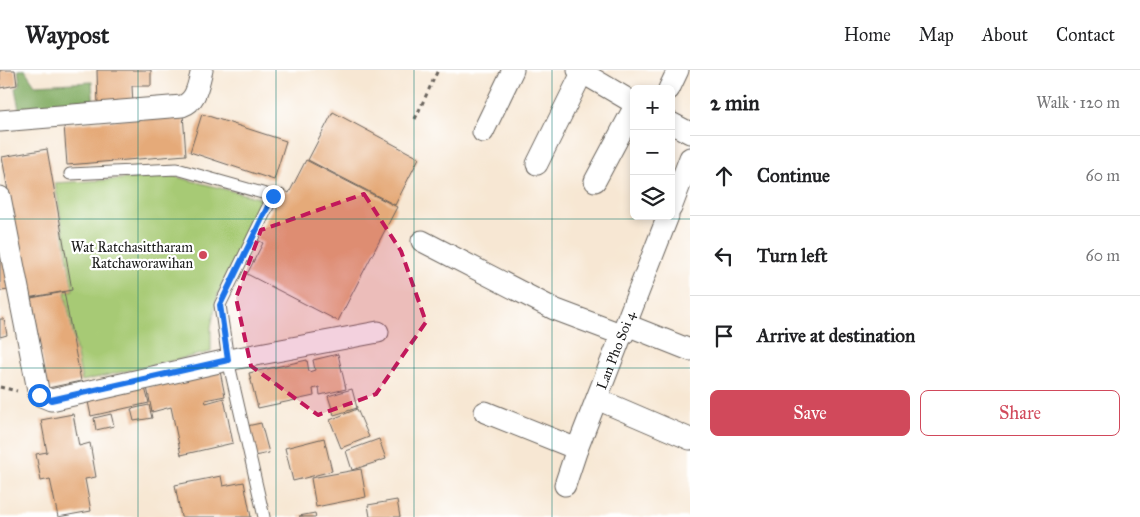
<!DOCTYPE html>
<meta charset="utf-8">
<style>
body{margin:0;font-family:"IM FELL Great Primer",serif;background:#f2f2f2;color:#202124}
.controls{position:absolute;right:15px;top:15px;display:grid;overflow:hidden;border-radius:8px;box-shadow:0 2px 8px #0003}
.controls button{width:45px;height:45px;display:grid;place-items:center;padding:0;border:0;border-bottom:1px solid #e0e0e0;background:#fff;color:#202124;font:25px sans-serif}
.stop{position:absolute;width:15px;height:15px;margin:-11px;border:4px solid #1a73e8;border-radius:50%;background:#fff}
.stop.end{background:#1a73e8;border-color:#fff;box-shadow:0 1px 5px #0008}
.list{margin:0;padding:0;list-style:none}
h2{display:flex;justify-content:space-between;align-items:center;height:65px;margin:0;padding:0 20px;font-size:21px}
h2 small{font-size:16px;font-weight:400;color:#757577}
.list li{display:grid;grid-template-columns:32px 1fr auto;gap:15px;align-items:center;box-sizing:border-box;height:80px;padding:0 20px;border-top:1px solid #e0e0e0}
.list b{display:block;font-size:19px;white-space:nowrap}
.list em{font-size:16px;font-style:normal;color:#757577}
.actions{display:flex;gap:10px;padding:15px 20px}
.actions a{flex:1;padding:11px 0;border:1px solid #d1495b;border-radius:8px;text-align:center;font-size:18px;color:#d1495b}
.actions .main{background:#d1495b;color:#fff}
.icon{flex:none;width:28px;height:28px;fill:none;stroke:currentColor;stroke-width:2;stroke-linecap:round;stroke-linejoin:round}
.map{position:relative;flex:none;width:690px;height:447px;overflow:hidden}
header{display:flex;align-items:center;gap:30px;box-sizing:border-box;height:70px;padding:0 25px;background:#fff;border-bottom:1px solid #e0e0e0}
header strong{font-size:24px}
nav{display:flex;gap:28px;margin-inline-start:auto;font-size:18px}
main{display:flex}
aside{flex:1;background:#fff}
.map>svg:first-child{display:block}
</style>
<header>
<strong>Waypost</strong>
<nav><a>Home</a><a>Map</a><a>About</a><a>Contact</a></nav>
</header>
<main>
<div class="map">
<svg width="690" height="447" viewBox="0 0 690 447">
<rect width="100%" height="100%" fill="#fff"/>
<filter id="ink" filterUnits="userSpaceOnUse"><feTurbulence type="fractalNoise" baseFrequency=".02" numOctaves="2"/><feDisplacementMap in="SourceGraphic" scale="10" xChannelSelector="R" yChannelSelector="G"/><feConvolveMatrix kernelMatrix="1 2 1 2 8 2 1 2 1" color-interpolation-filters="sRGB"/></filter>
<filter id="wash" filterUnits="userSpaceOnUse"><feTurbulence type="fractalNoise" baseFrequency=".0096" numOctaves="4" result="noise"/><feDisplacementMap in="SourceGraphic" scale="20" xChannelSelector="R" yChannelSelector="G"/><feGaussianBlur stdDeviation="1.12" result="paint"/><feColorMatrix in="noise" values="0 0 0 0 0 0 0 0 0 0 0 0 0 0 0 0 0 1.4 0 .05"/><feComposite in="paint" operator="in"/></filter>
<g filter="url(#wash)">
<rect width="100%" height="100%" fill="#f7e7d3"/>
<polygon fill="#a7ca74" stroke="#627348" points="173,106 263,129 218,224 211,257 211,282 82,311 65,222 73,220 55,113"/>
<polygon fill="#85ae66" stroke="#506541" points="18,0 25,0 35,15 92,12 94,38 20,44 15,18 20,15"/>
<g id="blocks">
<g fill="#e5aa79">
<polygon points="0,0 15,0 17,15 0,18"/>
<polygon points="97,0 151,0 151,16 132,16 133,35 98,37"/>
<polygon points="333,42 419,88 395,135 308,90"/>
<polygon points="183,44 186,85 67,95 64,55"/>
<polygon points="202,44 286,71 274,110 190,82"/>
<polygon points="47,79 72,220 27,228 2,87"/>
<polygon points="306,90 397,137 338,251 247,204 263,173 256,169 282,119 289,123"/>
<polygon points="6,188 10,220 0,221 0,189"/>
<polygon points="64,222 81,311 48,318 31,228"/>
<polygon points="0,249 4,249 7,265 0,267"/>
<polygon points="338,284 346,319 320,325 319,317 313,319 314,326 258,338 249,303 307,290 309,302 315,300 313,290"/>
<polygon points="220,301 225,326 205,330 206,333 224,328 233,373 181,385 171,337 152,342 147,317"/>
<polygon points="144,314 149,333 91,346 87,327"/>
<polygon points="352,319 357,338 334,345 328,326"/>
<polygon points="149,335 152,348 134,351 131,339"/>
<polygon points="357,339 369,367 341,378 330,350"/>
<polygon points="73,344 79,376 90,373 96,407 85,409 91,441 58,447 50,409 41,411 36,384 47,382 41,350"/>
<polygon points="111,344 114,356 96,360 94,348"/>
<polygon points="261,353 269,383 254,386 247,356"/>
<polygon points="324,368 332,401 293,411 285,378"/>
<polygon points="379,369 386,389 352,400 346,381"/>
<polygon points="361,399 366,427 316,437 311,408"/>
<polygon points="221,406 223,416 244,412 251,447 181,447 175,415"/>
<polygon points="397,430 400,447 370,447 368,435"/>
<polygon points="315,443 316,447 300,447 299,446"/>
</g>
</g>
</g>
<g filter="url(#ink)">
<use href="#blocks" fill-opacity="0" stroke="#69635c" stroke-width="1"/>
<g fill="none" stroke-linecap="round" stroke-linejoin="round">
<defs>
<polyline id="lane" points="70,104 177,99 273,126 220,235 228,290 264,447"/>
<g id="street">
<polyline points="578,0 634,33"/>
<polyline points="669,19 678,0"/>
<path d="M 0,51 L 182,36 C 197,31 198,14 202,0"/>
<polyline points="671,53 690,63"/>
<polyline points="483,62 513,0"/>
<polyline points="537,94 582,3"/>
<polyline points="595,111 634,38"/>
<polyline points="0,127 39,325 51,330 228,290 378,262"/>
<polyline points="671,138 690,88"/>
<polyline points="422,171 554,239 623,265"/>
<polyline points="627,255 690,280"/>
<polyline points="597,329 690,369"/>
<polyline points="485,342 577,379"/>
<path id="s1" d="M 565,415 L 577,379 L 668,146"/>
</g>
</defs>
<use href="#lane" stroke="#69635c" stroke-width="13"/>
<use href="#street" stroke="#69635c" stroke-width="23"/>
<g stroke="#69635c" stroke-width="3" stroke-dasharray="4 4" stroke-linecap="butt">
<polyline points="415,49 438,0"/>
<polyline points="0,317 17,321"/>
</g>
<use href="#lane" stroke="#fff" stroke-width="11"/>
<use href="#street" stroke="#fff" stroke-width="21"/>
</g>
</g>
<g fill="none" stroke-linecap="round" stroke-linejoin="round" filter="url(#ink)">
<polyline stroke="#1a73e8" stroke-width="6" points="39,325 51,330 228,290 220,235 273,126"/>
</g>
<path fill="#c2185b" fill-opacity="0.2" stroke="#c2185b" stroke-width="4" stroke-dasharray="10 6" stroke-linejoin="round" d="M 364,124 L 401,181 L 426,252 L 376,324 L 318,345 L 251,296 L 236,228 L 261,160 Z"/>
<path fill="none" stroke="#0f766e" stroke-width="1" stroke-opacity="0.55" d="M 138,0 L 138,447M 276,0 L 276,447M 414,0 L 414,447M 552,0 L 552,447M 0,149 L 690,149M 0,298 L 690,298"/>
<circle fill="#d1495b" stroke="#fff" stroke-width="2" cx="203" cy="185" r="5"/>
<g text-anchor="middle" stroke-width="4.5" stroke-linejoin="round" paint-order="stroke">
<g font-size="14" fill="#1c1c1c" stroke="#fff" text-anchor="end">
<text x="193" y="182">Wat Ratchasittharam<tspan x="193" dy="16">Ratchaworawihan</tspan></text>
</g>
<g font-size="14" fill="#1c1c1c" stroke="#fff">
<text dy="5" stroke="none"><textPath href="#s1" startOffset="144">Lan Pho Soi 4</textPath></text>
</g>
</g>
</svg>
<div class="controls">
<button>+</button>
<button>−</button>
<button><svg class="icon" aria-label="layers" viewBox="0 0 24 24"><path d="M12 4l9 5-9 5-9-5zM3 14l9 5 9-5"/></svg></button>
</div>
<div class="stop" style="left:39px;top:325px"></div>
<div class="stop end" style="left:273px;top:126px"></div>
</div>
<aside>
<h2>2 min<small>Walk · 120 m</small></h2>
<ul class="list">
<li><svg class="icon" aria-label="ahead" viewBox="0 0 24 24"><path d="M12 20V5M6 11l6-6 6 6"/></svg><div><b>Continue</b></div><em>60 m</em></li>
<li><svg class="icon" aria-label="left" viewBox="0 0 24 24"><path d="M17 20v-9H6M10 6l-5 5 5 5"/></svg><div><b>Turn left</b></div><em>60 m</em></li>
<li><svg class="icon" aria-label="arrive" viewBox="0 0 24 24"><path d="M6 21V4h12l-3 4 3 4H6"/></svg><div><b>Arrive at destination</b></div></li>
</ul>
<div class="actions"><a class="main">Save</a><a>Share</a></div>
</aside>
</main>
